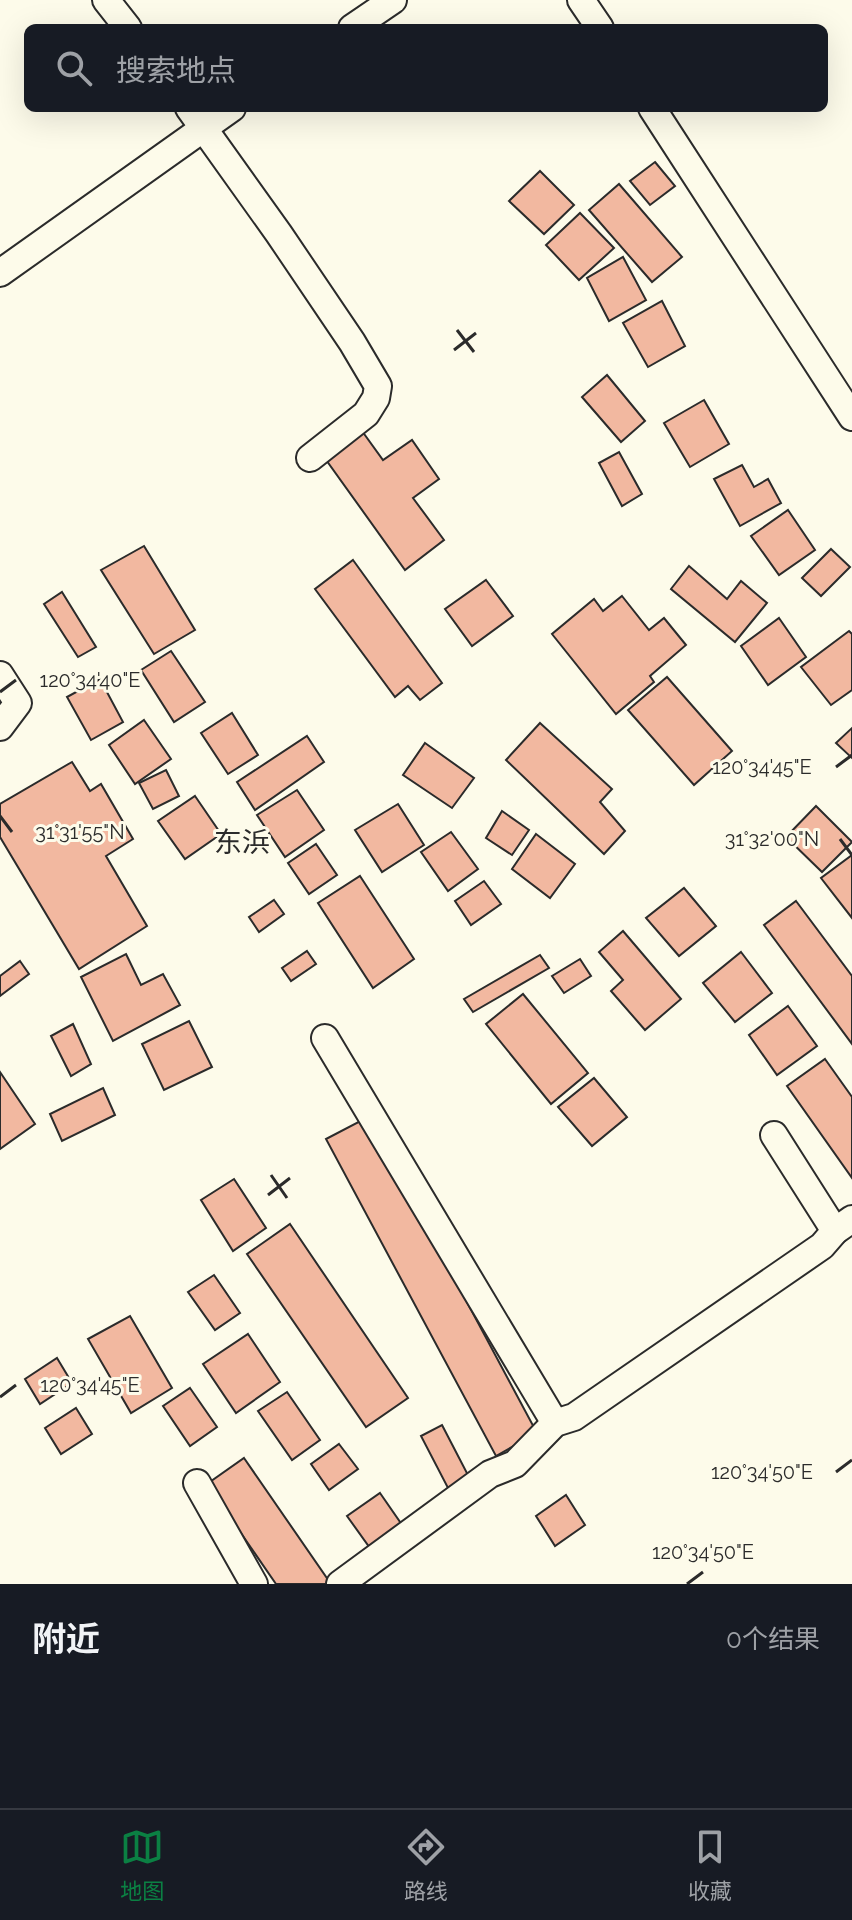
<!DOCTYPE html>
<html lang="zh">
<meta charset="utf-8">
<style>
body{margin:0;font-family:Raleway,"Noto Sans SC",sans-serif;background:#20242c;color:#f1f3f6}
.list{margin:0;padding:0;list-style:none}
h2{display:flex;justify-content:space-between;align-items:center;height:104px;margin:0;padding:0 32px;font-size:34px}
h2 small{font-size:26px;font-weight:400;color:#9ea1a6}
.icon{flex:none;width:44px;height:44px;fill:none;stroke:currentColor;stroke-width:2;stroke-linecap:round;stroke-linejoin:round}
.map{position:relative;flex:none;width:852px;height:1584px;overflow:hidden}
.search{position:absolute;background:#171b24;box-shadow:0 8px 32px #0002;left:24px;right:24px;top:24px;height:88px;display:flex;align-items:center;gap:20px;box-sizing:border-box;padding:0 28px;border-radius:12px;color:#9ea1a6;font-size:30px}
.sheet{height:224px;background:#171b24}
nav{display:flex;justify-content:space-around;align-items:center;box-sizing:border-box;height:112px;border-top:2px solid #363941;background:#171b24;font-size:22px;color:#9ea1a6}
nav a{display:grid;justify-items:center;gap:4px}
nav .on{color:#0b8043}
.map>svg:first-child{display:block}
</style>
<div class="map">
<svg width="852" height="1584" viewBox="0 0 852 1584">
<rect width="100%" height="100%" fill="#fdfbea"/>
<g fill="#f2b8a0" stroke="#2b2b2b" stroke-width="2">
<polygon points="655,162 675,186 650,205 630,181"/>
<polygon points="540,171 574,205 544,234 509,201"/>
<polygon points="619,184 682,257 652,282 589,210"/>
<polygon points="580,213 614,248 579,280 546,245"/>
<polygon points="623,257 646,300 609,321 587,278"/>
<polygon points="662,301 685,346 648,367 623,323"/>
<polygon points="607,375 645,421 621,442 582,397"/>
<polygon points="704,400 729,444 690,467 664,423"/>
<polygon points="362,431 383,460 412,440 439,479 413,498 444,540 405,570 324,457"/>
<polygon points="619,452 642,494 622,506 599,463"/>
<polygon points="742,465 754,487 768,479 781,503 740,526 714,479"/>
<polygon points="788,510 815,550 779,575 751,536"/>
<polygon points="144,546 195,630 154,654 101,570"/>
<polygon points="831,549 850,567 821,596 802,578"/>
<polygon points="353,560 442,683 420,700 408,686 395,697 315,589"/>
<polygon points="689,566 727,599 741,581 767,603 735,642 671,589"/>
<polygon points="486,580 513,616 472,646 445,609"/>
<polygon points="62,592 96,647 78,657 44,604"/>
<polygon points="622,596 649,630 664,618 686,645 650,676 654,682 616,714 552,634 594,599 603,611"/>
<polygon points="779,618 806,657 768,685 741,646"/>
<polygon points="849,631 852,634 852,690 831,705 801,667"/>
<polygon points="171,651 205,702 174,722 141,670"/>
<polygon points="667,677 732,751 694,785 628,710"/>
<polygon points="100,679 123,722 91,740 67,697"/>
<polygon points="232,713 258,755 228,774 201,733"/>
<polygon points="144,720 171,759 135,784 109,745"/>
<polygon points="540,723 612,789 600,802 625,831 604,854 506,760"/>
<polygon points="852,728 852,758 836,743"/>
<polygon points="307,736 324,762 255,810 237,782"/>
<polygon points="425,743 474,778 452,808 403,775"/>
<polygon points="72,762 90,791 101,784 133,839 106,856 147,926 79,969 0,837 0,804"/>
<polygon points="166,770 179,796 153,809 139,783"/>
<polygon points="297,790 324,830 285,857 257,815"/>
<polygon points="195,796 221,834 185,859 158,821"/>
<polygon points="398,804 424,845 382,872 355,830"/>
<polygon points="816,806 852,842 822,872 786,837"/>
<polygon points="502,811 529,830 512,855 486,838"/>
<polygon points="451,832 478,869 448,891 421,852"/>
<polygon points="536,834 575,864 550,898 512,869"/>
<polygon points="316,844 337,875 309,894 288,863"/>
<polygon points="852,855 852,918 821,878"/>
<polygon points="360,876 414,959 373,988 318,903"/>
<polygon points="484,881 501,904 471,925 455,901"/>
<polygon points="684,888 716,926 679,956 646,918"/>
<polygon points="274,900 284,914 259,932 249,917"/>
<polygon points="796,901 852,976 852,1044 764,925"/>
<polygon points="623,931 681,999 645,1030 611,991 623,980 599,952"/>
<polygon points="307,951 316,964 291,981 282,968"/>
<polygon points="741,952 772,993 735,1022 703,983"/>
<polygon points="126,954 141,985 163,974 180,1005 113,1041 81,977"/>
<polygon points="540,955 549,968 473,1012 464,999"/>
<polygon points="580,959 591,976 564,993 552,976"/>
<polygon points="20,961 29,974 0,996 0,976"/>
<polygon points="523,994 588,1073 551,1104 486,1024"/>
<polygon points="788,1006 817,1046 777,1075 749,1035"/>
<polygon points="189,1021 212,1067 164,1090 142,1044"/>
<polygon points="73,1024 91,1064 71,1076 51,1036"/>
<polygon points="825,1059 852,1097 852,1178 787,1086"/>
<polygon points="0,1072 35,1124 0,1149"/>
<polygon points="594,1078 627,1117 592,1146 558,1107"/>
<polygon points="103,1088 115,1115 62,1141 50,1114"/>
<polygon points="368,1117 537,1433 496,1456 326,1139"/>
<polygon points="234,1179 266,1228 233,1251 201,1200"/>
<polygon points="290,1224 408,1398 366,1427 247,1254"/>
<polygon points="214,1275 240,1313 215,1330 188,1292"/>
<polygon points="130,1316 172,1388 131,1413 88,1339"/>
<polygon points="248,1334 280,1382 236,1413 203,1364"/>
<polygon points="57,1358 72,1383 40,1404 25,1379"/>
<polygon points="190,1388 217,1427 190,1446 163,1406"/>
<polygon points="287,1392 320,1440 292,1460 258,1411"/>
<polygon points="76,1408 92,1434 61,1454 45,1428"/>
<polygon points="442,1425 469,1477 448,1488 421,1436"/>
<polygon points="339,1444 358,1469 329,1490 311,1464"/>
<polygon points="244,1458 331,1584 276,1584 207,1484"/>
<polygon points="380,1493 407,1532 375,1555 347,1516"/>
<polygon points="566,1495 585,1525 555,1546 536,1516"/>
</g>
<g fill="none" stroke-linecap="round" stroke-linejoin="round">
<defs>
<g id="street">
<polyline points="106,0 128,28"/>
<polyline points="581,0 600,28"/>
<polyline points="352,28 393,0"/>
<polyline points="189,108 279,234 352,342 378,386 376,398 366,414 310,458"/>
<polyline points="652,108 852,417"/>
<polyline points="0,273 232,108"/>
<polyline points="0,675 18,703 0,727"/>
<polyline points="325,1038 555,1423"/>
<polyline points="774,1135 835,1231"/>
<polyline points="197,1483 254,1584"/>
<polyline points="340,1584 490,1474 515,1464 555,1423 574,1417 822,1246 835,1231 852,1219"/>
</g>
</defs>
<use href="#street" stroke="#2b2b2b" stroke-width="30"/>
<use href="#street" stroke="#fdfbea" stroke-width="26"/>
</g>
<path fill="none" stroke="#2b2b2b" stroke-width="3" d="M 457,330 L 474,352M 454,350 L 476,333M 0,692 L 16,680M 836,767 L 852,755M 0,816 L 12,832M 840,839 L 852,855M 271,1175 L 287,1198M 268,1195 L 290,1178M 0,1397 L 16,1385M 836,1472 L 852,1460M 687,1584 L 703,1572"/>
<g text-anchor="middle" stroke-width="6" stroke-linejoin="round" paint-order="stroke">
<g font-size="28" fill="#2b2b2b" stroke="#fdfbea">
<text x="242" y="852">东浜</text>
</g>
</g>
<g font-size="20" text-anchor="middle" fill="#2b2b2b" stroke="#fdfbea" stroke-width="6" stroke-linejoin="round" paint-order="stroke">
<text x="90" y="687">120°34'40"E</text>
<text x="762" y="774">120°34'45"E</text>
<text x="80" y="839">31°31'55"N</text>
<text x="772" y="846">31°32'00"N</text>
<text x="90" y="1392">120°34'45"E</text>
<text x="762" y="1479">120°34'50"E</text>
<text x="703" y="1559">120°34'50"E</text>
</g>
</svg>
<div class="search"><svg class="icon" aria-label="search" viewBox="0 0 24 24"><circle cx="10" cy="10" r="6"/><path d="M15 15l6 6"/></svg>搜索地点</div>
</div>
<section class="sheet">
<h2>附近<small>0个结果</small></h2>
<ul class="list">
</ul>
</section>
<nav>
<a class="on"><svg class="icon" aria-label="map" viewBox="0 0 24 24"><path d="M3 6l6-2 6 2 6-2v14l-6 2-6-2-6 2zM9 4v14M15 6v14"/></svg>地图</a>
<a><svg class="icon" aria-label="directions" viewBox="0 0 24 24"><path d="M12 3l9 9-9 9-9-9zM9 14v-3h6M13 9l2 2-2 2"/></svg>路线</a>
<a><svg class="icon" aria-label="saved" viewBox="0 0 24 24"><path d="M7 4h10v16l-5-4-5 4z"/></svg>收藏</a>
</nav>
